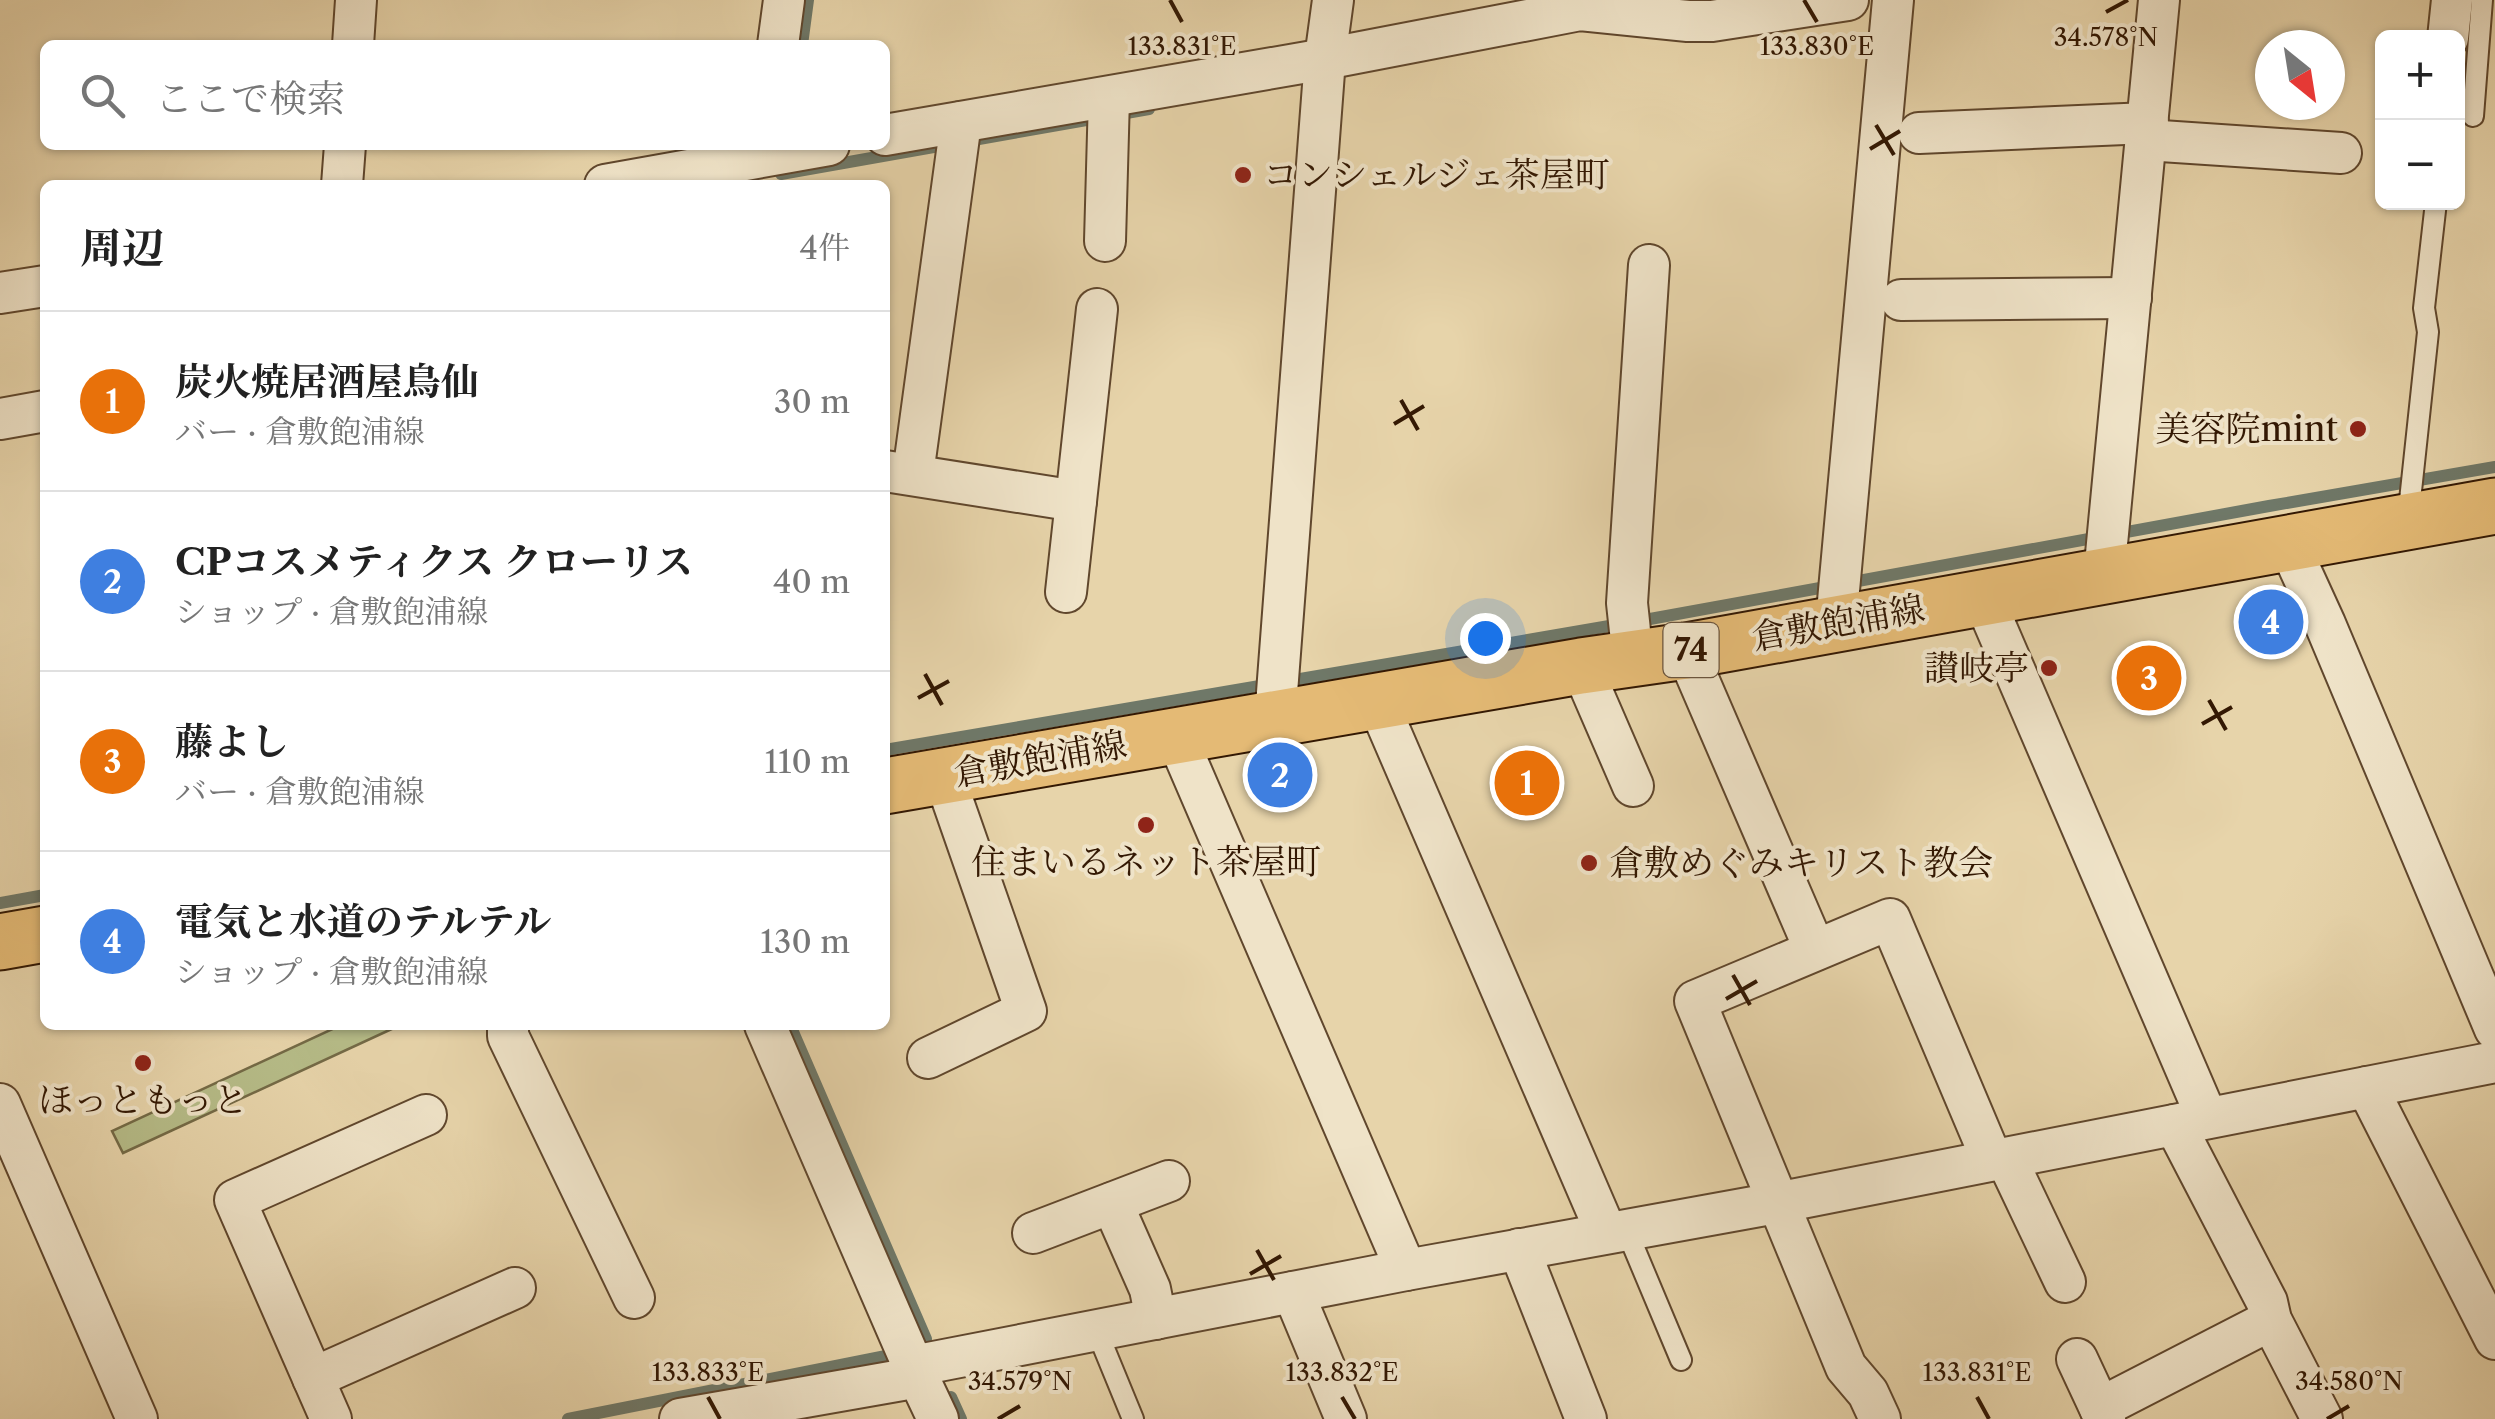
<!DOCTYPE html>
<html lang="ja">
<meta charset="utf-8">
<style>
body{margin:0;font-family:"Libre Caslon Text","Noto Serif JP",serif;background:#f6f6f6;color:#222}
.controls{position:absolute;right:30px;top:30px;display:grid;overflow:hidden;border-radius:15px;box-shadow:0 2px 8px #0004}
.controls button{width:90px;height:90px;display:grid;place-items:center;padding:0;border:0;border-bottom:2px solid #e0e0e0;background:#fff;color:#222;font:50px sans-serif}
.compass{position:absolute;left:2255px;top:30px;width:90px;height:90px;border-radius:50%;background:#fff;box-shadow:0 2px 8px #0004;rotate:150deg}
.you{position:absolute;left:1485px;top:638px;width:35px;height:35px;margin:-25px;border:8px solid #fff;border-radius:50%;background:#1a73e8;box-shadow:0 0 0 15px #1a73e833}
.badge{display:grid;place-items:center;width:65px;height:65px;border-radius:50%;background:#8f2418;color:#fff;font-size:32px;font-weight:700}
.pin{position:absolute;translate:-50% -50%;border:5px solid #fff;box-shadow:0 2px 10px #0006}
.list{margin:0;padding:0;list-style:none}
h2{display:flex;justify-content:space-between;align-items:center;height:130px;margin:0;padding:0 40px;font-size:42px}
h2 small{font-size:32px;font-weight:400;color:#767676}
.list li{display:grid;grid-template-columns:65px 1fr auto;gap:30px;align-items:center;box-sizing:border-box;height:180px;padding:0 40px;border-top:2px solid #e0e0e0}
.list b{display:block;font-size:38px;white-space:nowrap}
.list p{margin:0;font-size:32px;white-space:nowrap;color:#767676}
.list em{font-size:32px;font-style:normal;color:#767676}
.icon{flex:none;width:55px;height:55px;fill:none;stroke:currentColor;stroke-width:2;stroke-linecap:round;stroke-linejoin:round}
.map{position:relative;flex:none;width:2495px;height:1419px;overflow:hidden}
.search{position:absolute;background:#fff;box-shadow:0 2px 8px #0004;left:40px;top:40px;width:850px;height:110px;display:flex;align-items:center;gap:25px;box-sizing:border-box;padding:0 35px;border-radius:15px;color:#767676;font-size:38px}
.panel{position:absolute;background:#fff;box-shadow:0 2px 8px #0004;left:40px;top:180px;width:850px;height:850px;border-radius:15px}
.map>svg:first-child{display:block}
</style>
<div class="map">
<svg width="2495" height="1419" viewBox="0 0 2495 1419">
<rect width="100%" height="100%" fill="#e7d4aa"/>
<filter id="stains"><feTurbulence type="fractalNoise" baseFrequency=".002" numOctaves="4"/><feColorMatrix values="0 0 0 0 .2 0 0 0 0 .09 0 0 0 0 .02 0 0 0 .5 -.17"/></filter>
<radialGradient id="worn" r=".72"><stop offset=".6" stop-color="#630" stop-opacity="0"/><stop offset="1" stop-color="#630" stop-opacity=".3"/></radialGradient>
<polygon fill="#b6bc88" stroke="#746a46" stroke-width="2.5" points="341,1025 396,1027 123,1153 112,1131"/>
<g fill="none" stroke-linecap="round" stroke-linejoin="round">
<g stroke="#6f7868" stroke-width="12">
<polyline points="802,45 808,0"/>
<polyline points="781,174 1149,109"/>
<polyline points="885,750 1650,619 2269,506 2495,467"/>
<polyline points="0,903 45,895"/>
<polyline points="790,1025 926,1339"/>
<polyline points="951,1397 961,1419"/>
<polyline points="568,1419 891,1355"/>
</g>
<defs>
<g id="service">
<polyline points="2473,116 2482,0"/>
<polyline points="2408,519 2428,332 2424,308 2436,202"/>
<polyline points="1626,1229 1681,1360"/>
<polyline points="1099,1329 1103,1346 1133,1419"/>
</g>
<g id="minor">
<polyline points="2448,38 2452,0"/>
<polyline points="353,45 356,0"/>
<polyline points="778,45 784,0"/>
<polyline points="1919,133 2148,123"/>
<polyline points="885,135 1325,59 1580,10 1688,21 1712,21 1848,0"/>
<polyline points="2146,140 2341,153"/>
<polyline points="342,185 345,145"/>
<polyline points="605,185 829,145"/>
<polyline points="1105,241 1109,97"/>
<polyline points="0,293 45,286"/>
<polyline points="1901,300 2131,298"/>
<polyline points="0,419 45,411"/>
<polyline points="885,471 1076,501 1097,309"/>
<polyline points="913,474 961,122"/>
<polyline points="2288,543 2325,624 2495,1029"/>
<polyline points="2104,575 2159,0"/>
<polyline points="1066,592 1076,501"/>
<polyline points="1983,597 2207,1118"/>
<polyline points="1836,623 1893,0"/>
<polyline points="1686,651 1815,950"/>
<polyline points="1633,659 1627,603 1649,265"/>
<polyline points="1581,666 1633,786"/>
<polyline points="1377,701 1606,1232"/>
<polyline points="1275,719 1325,59 1333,0"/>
<polyline points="1176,736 1406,1270"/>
<polyline points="508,1025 508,1036 634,1298"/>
<polyline points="765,1025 913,1366 938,1419"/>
<polyline points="928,1058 1026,1011 944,776"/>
<polyline points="2367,1087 2495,1339"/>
<polyline points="0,1104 137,1419"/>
<polyline points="2175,1125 2267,1302 2271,1320 2322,1419"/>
<polyline points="2006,1158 2065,1282"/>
<polyline points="1112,1203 1150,1289 1156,1319"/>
<polyline points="1033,1233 1169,1181"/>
<polyline points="1519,1249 1586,1419"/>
<polyline points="1293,1292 1346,1419"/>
<polyline points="2077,1359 2105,1419"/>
<polyline points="313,1378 515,1288"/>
<polyline points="2100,1408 2271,1320"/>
<polyline points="331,1419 235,1200 426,1115"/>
<polyline points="680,1419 902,1380 913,1366 1406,1270 1776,1203 2495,1062"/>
<polyline points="1880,1419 1868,1393 1846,1367 1695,1001 1890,919 1992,1160"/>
</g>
<g id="primary">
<polyline points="885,786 1581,666 1686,651 2495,506"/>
<polyline points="0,942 45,934"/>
</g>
</defs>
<use href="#service" stroke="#60472d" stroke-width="24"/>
<use href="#minor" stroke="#60472d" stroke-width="44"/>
<use href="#primary" stroke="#331803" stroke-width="59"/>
<use href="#service" stroke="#efe3c8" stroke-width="20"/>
<use href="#minor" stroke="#efe3c8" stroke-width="40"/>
<use href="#primary" stroke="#e4ba75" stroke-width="55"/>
</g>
<path fill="none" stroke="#331803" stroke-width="4" d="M 1170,0 L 1182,22M 1804,0 L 1817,22M 2106,12 L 2128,0M 1876,125 L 1894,155M 1870,149 L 1900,131M 1401,400 L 1418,430M 1394,424 L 1424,406M 925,674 L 942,705M 918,698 L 949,681M 2209,700 L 2226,730M 2202,724 L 2232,707M 1733,975 L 1750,1005M 1726,999 L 1757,981M 1257,1250 L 1274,1280M 1250,1274 L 1281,1256M 708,1397 L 720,1419M 1342,1397 L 1355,1419M 1977,1397 L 1989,1419M 998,1419 L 1020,1406M 2327,1419 L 2349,1406"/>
<g fill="#8f2418" stroke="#efe3c8" stroke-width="4">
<circle cx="1243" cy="175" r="10"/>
<circle cx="2358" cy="429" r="10"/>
<circle cx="2049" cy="668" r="10"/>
<circle cx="1146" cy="825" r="10"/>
<circle cx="1589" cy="863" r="10"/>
<circle cx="143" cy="1063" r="10"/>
</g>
<g text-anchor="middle" stroke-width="8" stroke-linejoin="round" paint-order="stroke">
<rect fill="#efe3c8" stroke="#6b553e" stroke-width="2.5" x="1663.5" y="623" width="55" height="54" rx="8"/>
<g font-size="32" font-weight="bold" fill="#331803">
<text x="1691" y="661">74</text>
</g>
<g font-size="35" fill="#331803" stroke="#efe3c8" text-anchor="start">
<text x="1263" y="187">コンシェルジェ茶屋町</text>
<text x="2338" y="441" text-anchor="end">美容院mint</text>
<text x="2029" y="680" text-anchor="end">讃岐亭</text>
<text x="1146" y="874" text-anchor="middle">住まいるネット茶屋町</text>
<text x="1609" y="875">倉敷めぐみキリスト教会</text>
<text x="143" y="1112" text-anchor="middle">ほっともっと</text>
</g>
<g font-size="35" fill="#331803" stroke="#efe3c8">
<text transform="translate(1838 623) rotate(-10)" y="12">倉敷飽浦線</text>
<text transform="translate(1040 759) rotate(-10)" y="12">倉敷飽浦線</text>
</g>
</g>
<g font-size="25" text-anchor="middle" fill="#331803" stroke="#efe3c8" stroke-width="8" stroke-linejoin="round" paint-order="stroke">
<text x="2106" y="46">34.578°N</text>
<text x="1182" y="55">133.831°E</text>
<text x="1817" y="55">133.830°E</text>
<text x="708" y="1381">133.833°E</text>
<text x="1342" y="1381">133.832°E</text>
<text x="1977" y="1381">133.831°E</text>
<text x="1020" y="1390">34.579°N</text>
<text x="2349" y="1390">34.580°N</text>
</g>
<rect width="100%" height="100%" filter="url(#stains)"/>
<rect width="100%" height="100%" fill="url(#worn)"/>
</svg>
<div class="controls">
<button>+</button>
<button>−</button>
</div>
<svg class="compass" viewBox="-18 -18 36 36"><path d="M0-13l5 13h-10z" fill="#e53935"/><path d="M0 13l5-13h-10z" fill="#767676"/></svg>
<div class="you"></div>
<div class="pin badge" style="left:1527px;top:783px;background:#e8710a">1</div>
<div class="pin badge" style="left:1280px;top:775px;background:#3f7fe0">2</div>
<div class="pin badge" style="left:2149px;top:678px;background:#e8710a">3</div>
<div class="pin badge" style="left:2271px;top:622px;background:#3f7fe0">4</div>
<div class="search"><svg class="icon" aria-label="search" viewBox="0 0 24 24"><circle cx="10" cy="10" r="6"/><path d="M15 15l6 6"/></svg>ここで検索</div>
<section class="panel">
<h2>周辺<small>4件</small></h2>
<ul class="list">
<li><span class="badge" style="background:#e8710a">1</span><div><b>炭火焼居酒屋鳥仙</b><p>バー · 倉敷飽浦線</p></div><em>30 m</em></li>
<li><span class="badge" style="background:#3f7fe0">2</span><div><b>CPコスメティクス クローリス</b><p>ショップ · 倉敷飽浦線</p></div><em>40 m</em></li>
<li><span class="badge" style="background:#e8710a">3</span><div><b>藤よし</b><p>バー · 倉敷飽浦線</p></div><em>110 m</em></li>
<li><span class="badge" style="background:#3f7fe0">4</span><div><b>電気と水道のテルテル</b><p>ショップ · 倉敷飽浦線</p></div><em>130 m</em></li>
</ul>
</section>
</div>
